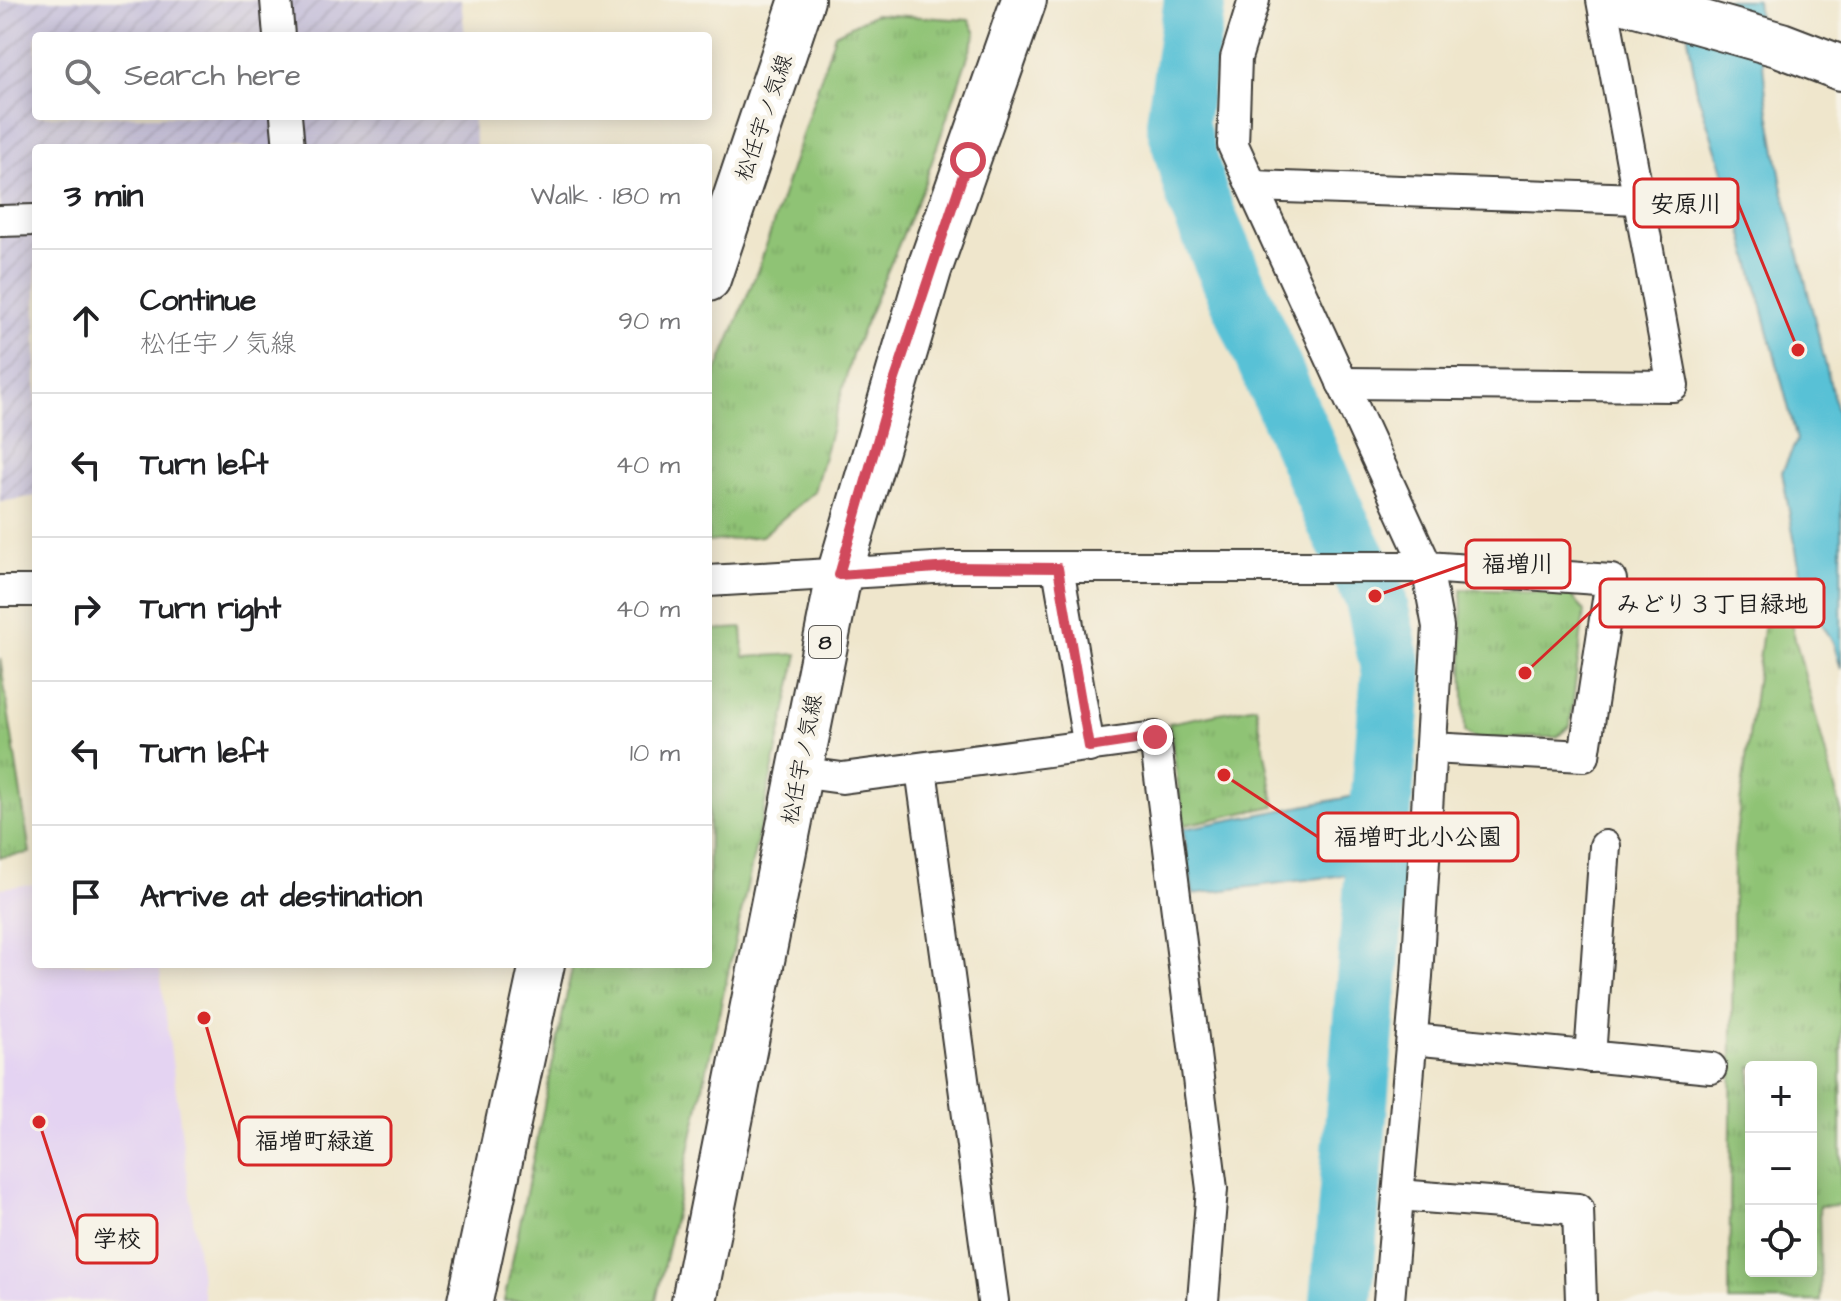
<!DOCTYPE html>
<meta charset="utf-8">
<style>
body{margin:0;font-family:"Architects Daughter","Klee One",sans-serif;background:#f2f2f2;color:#202124}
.controls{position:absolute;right:24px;bottom:24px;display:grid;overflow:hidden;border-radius:8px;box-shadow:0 4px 20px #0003}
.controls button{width:72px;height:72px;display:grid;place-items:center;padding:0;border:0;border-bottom:2px solid #e0e0e0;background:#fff;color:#202124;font:40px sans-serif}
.stop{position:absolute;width:24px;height:24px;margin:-18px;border:6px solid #d1495b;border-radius:50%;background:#fff}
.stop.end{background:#d1495b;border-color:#fff;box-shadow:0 2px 8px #0008}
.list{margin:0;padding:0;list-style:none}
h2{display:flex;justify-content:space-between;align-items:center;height:104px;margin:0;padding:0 32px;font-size:34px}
h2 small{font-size:26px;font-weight:400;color:#757577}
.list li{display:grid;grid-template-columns:52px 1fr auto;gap:24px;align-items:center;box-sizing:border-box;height:144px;padding:0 32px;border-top:2px solid #e0e0e0}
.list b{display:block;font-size:30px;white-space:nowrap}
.list p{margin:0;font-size:26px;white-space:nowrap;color:#757577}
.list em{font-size:26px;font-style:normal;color:#757577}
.icon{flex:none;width:44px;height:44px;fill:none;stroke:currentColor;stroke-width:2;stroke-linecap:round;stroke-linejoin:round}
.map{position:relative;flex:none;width:1841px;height:1301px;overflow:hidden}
.search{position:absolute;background:#fff;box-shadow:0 4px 20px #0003;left:32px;top:32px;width:680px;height:88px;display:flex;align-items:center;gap:20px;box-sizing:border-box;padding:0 28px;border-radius:8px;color:#757577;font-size:30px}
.panel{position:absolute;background:#fff;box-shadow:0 4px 20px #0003;left:32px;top:144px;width:680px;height:824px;border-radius:8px}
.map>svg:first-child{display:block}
</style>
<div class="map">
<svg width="1841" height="1301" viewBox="0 0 1841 1301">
<defs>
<pattern id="industrial-furrows" width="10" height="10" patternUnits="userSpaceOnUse" patternTransform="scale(2)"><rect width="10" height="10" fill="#c6c0da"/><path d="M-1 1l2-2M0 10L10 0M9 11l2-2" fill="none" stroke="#aaa4ba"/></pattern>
<pattern id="grass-tufts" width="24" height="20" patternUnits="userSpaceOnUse" patternTransform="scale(2)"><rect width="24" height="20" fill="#8fc375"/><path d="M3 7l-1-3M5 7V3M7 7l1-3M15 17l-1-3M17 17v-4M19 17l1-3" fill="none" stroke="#7ba765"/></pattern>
</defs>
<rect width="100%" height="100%" fill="#f7f3e8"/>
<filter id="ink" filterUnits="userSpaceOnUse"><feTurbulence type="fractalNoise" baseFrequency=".0125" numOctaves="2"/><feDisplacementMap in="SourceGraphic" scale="16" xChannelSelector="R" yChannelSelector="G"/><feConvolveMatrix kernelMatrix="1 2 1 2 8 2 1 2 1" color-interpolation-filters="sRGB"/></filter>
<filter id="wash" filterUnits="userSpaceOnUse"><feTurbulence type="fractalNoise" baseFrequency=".006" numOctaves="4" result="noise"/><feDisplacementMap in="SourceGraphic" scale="32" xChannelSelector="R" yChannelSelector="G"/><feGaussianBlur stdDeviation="1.8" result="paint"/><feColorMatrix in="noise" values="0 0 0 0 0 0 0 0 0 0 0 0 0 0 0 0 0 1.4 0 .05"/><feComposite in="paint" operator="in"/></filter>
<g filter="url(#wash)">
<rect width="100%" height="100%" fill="#efe6cc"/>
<polygon fill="#e4d3f2" points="36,884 36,964 159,964 204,1301 0,1301 0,888"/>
<polygon fill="url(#industrial-furrows)" points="0,0 461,0 465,36 36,36 36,116 472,116 476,148 36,148 36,496 0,502"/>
<g fill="url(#grass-tufts)" stroke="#567048" stroke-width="2" fill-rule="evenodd">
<polygon points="875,14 969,20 976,33 924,185 853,352 814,492 762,536 708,542 708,393 760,264 835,34"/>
<polygon points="1461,589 1570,593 1584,612 1570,726 1557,737 1476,739 1465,732"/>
<path d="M 1789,616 L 1841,811 L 1841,1205 L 1819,1206 L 1821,1301 L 1729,1301 L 1734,850 L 1764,622 ZM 1751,1067 L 1811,1067 L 1811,1271 L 1751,1271 Z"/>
<polygon points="742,628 744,657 798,654 656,1301 504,1301 573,964 708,964 710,630"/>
<polygon points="0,658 30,853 0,857"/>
<polygon points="1256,706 1275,806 1184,825 1169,723"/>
</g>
<g fill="#59c1d6" stroke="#3a6e79" stroke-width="2">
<polygon points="1682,0 1757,0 1766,95 1782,185 1841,428 1841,669 1833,642 1804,594 1782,472 1797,440 1740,223 1697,92"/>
<polygon points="1360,795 1352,874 1193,894 1183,829"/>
</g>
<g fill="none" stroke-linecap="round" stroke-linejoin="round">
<polyline stroke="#59c1d6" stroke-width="62" points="1195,0 1177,123 1198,200 1337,521 1375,596 1392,672 1341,1301"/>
</g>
</g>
<g filter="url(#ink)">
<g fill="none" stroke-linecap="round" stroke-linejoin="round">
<defs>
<g id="street">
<polyline points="276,0 279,36"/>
<polyline points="1254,0 1236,58 1233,145 1427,567 1611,580 1584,756 1431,748"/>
<polyline points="286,116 289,148"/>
<polyline points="1252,186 1639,199"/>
<polyline points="0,221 36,220"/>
<polyline points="1342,383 1673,386 1602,0"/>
<polyline points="1058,568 1089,747"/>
<polyline points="708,581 951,567 1427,567 1438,627 1417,976 1389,1301"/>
<polyline points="0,591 36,591"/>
<polyline points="921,769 993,1301"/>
<polyline points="798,772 842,778 1155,737 1212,1189 1203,1301"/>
<polyline points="1412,1039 1711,1068"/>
<polyline points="1590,1057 1605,846"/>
<polyline points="1398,1195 1578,1209 1581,1301"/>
</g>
<polyline id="secondary" points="1622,0 1781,45 1841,68"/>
<g id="primary">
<polyline points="708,279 802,0"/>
<polyline points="470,1301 542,964"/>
<polyline points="694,1301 839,575 929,270 1024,0"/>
</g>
</defs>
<use href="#street" stroke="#3c3a36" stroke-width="34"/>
<use href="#secondary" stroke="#3c3a36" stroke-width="48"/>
<use href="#primary" stroke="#3c3a36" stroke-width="48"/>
<use href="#street" stroke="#fff" stroke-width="30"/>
<use href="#secondary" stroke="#fff" stroke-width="44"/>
<use href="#primary" stroke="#fff" stroke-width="44"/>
</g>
</g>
<g fill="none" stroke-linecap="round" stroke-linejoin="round" filter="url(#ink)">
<polyline stroke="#d1495b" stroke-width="10" points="968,160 894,382 839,575 951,567 1058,568 1089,747 1155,737"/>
</g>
<g text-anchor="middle" stroke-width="8" stroke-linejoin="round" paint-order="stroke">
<rect fill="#f7f3e8" stroke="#5e5c59" stroke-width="2" x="809" y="626" width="32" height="32" rx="6"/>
<g font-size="20" font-weight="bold" fill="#1c1c1c">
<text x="825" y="649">8</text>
</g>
<g font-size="22" fill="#1c1c1c" stroke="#f7f3e8">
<text transform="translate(763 117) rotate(-71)" y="8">松任宇ノ気線</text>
<text transform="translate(801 759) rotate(-79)" y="8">松任宇ノ気線</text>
</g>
</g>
<path fill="none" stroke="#d62828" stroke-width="3" d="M1798 350L1738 203M1375 596L1466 564M1525 673L1600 603M1224 775L1318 837M204 1018L239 1141M39 1122L77 1239"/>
<g fill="#d62828" stroke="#f7f3e8" stroke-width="3">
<circle cx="1798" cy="350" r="8"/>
<circle cx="1375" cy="596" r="8"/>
<circle cx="1525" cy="673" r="8"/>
<circle cx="1224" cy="775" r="8"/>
<circle cx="204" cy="1018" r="8"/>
<circle cx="39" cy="1122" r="8"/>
</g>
<g fill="#f7f3e8" stroke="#d62828" stroke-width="3">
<rect x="1634" y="179" width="104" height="48" rx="8"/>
<rect x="1466" y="540" width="104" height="48" rx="8"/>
<rect x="1600" y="579" width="224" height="48" rx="8"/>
<rect x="1318" y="813" width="200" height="48" rx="8"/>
<rect x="239" y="1117" width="152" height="48" rx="8"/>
<rect x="77" y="1215" width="80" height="48" rx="8"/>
</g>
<g font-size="24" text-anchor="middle" font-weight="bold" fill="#1c1c1c">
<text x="1686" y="212">安原川</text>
<text x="1518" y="572">福増川</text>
<text x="1712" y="612">みどり３丁目緑地</text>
<text x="1418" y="845">福増町北小公園</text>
<text x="315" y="1149">福増町緑道</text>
<text x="117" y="1247">学校</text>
</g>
</svg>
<div class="controls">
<button>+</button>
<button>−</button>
<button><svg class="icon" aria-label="locate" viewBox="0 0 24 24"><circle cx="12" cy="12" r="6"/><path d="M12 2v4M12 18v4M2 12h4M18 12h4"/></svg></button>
</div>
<div class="stop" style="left:968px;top:160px"></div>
<div class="stop end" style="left:1155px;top:737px"></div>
<div class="search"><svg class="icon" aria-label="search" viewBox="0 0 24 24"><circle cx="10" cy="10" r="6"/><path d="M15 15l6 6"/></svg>Search here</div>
<section class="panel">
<h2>3 min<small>Walk · 180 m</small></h2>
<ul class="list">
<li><svg class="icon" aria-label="ahead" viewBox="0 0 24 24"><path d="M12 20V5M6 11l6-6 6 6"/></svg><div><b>Continue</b><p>松任宇ノ気線</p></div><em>90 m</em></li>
<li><svg class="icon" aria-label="left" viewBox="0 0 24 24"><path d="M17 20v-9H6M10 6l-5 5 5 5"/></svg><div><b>Turn left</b></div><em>40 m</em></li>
<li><svg class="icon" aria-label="right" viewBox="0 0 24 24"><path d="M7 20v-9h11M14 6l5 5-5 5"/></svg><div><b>Turn right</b></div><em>40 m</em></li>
<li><svg class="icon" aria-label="left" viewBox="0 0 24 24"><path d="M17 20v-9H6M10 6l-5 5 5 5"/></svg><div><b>Turn left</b></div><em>10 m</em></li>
<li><svg class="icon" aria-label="arrive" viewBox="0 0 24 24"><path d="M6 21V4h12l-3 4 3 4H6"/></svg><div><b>Arrive at destination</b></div></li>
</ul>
</section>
</div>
